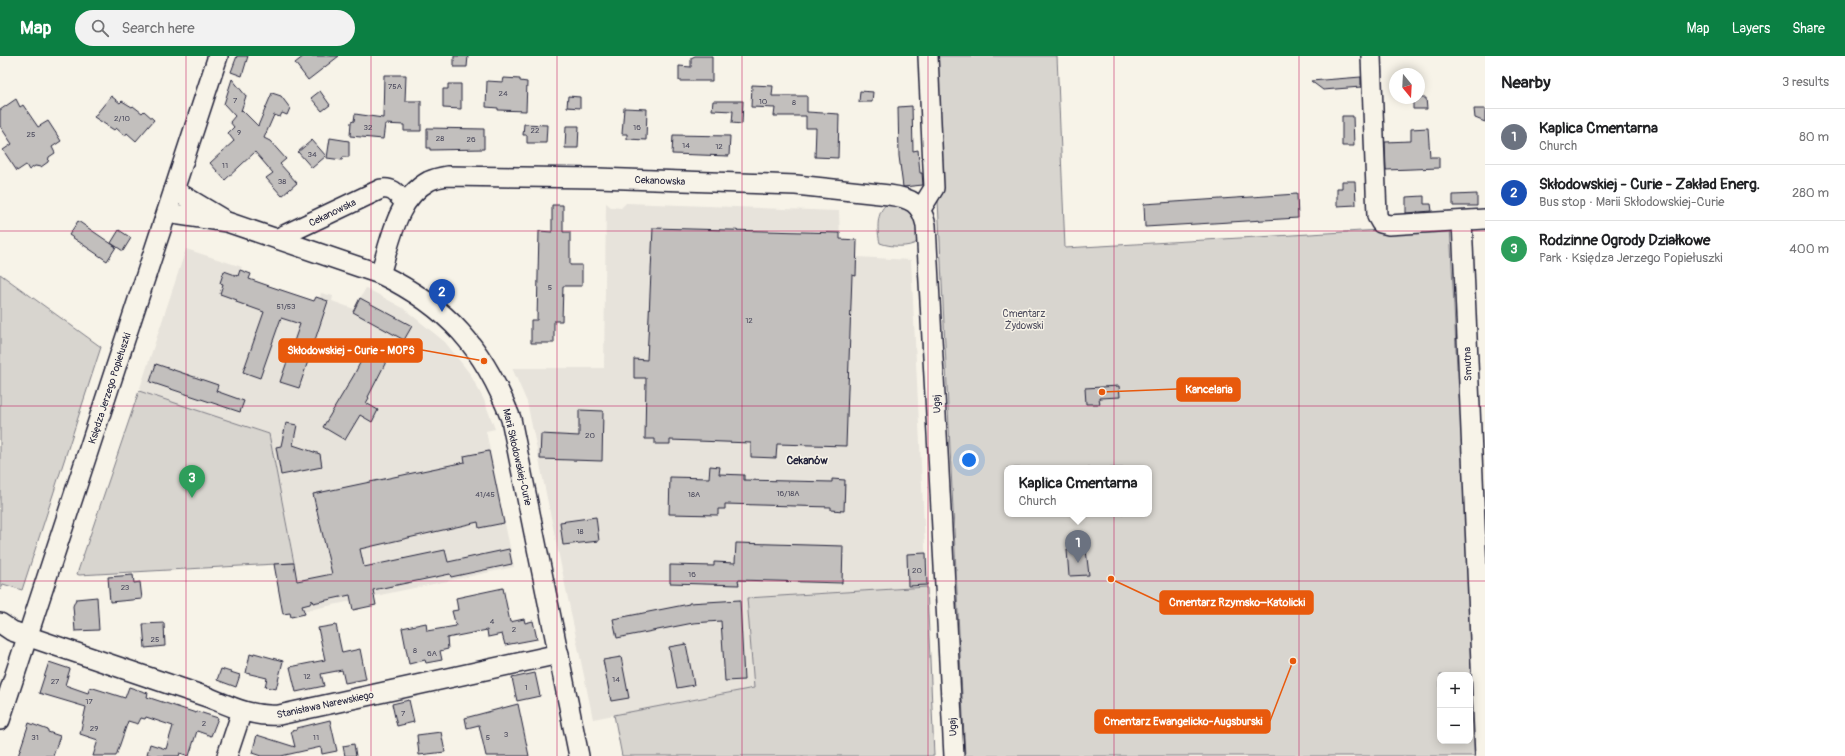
<!DOCTYPE html>
<meta charset="utf-8">
<style>
body{margin:0;font-family:Pangolin,sans-serif;background:#f2f2f2;color:#202124}
.controls{position:absolute;right:12px;bottom:12px;display:grid;overflow:hidden;border-radius:8px;box-shadow:0 2px 10px #0003}
.controls button{width:36px;height:36px;display:grid;place-items:center;padding:0;border:0;border-bottom:1px solid #e0e0e0;background:#fff;color:#202124;font:20px sans-serif}
.compass{position:absolute;left:1389px;top:12px;width:36px;height:36px;border-radius:50%;background:#fff;box-shadow:0 2px 10px #0003;rotate:162deg}
.you{position:absolute;left:969px;top:404px;width:14px;height:14px;margin:-10px;border:3px solid #fff;border-radius:50%;background:#1a73e8;box-shadow:0 0 0 6px #1a73e833}
.badge{display:grid;place-items:center;width:26px;height:26px;border-radius:50%;background:#0b8043;color:#fff;font-size:13px;font-weight:700}
.pin{position:absolute;translate:-50% -33px;filter:drop-shadow(0 1px 2px #0008)}
.pin::after{content:'';position:absolute;top:21px;width:14px;height:12px;background:inherit;clip-path:polygon(0 0,100% 0,50% 100%)}
.popup{position:absolute;left:1004px;top:409px;width:148px;height:52px;box-sizing:border-box;display:grid;place-content:center;border-radius:8px;background:#fff;filter:drop-shadow(0 1px 3px #0005);font-size:13px;white-space:nowrap;color:#757577}
.popup b{font-size:15px;color:#202124}
.popup::after{content:'';position:absolute;left:50%;top:100%;margin-left:-8px;border:8px solid transparent;border-top-color:#fff}
.list{margin:0;padding:0;list-style:none}
h2{display:flex;justify-content:space-between;align-items:center;height:52px;margin:0;padding:0 16px;font-size:17px}
h2 small{font-size:13px;font-weight:400;color:#757577}
.list li{display:grid;grid-template-columns:26px 1fr auto;gap:12px;align-items:center;box-sizing:border-box;height:56px;padding:0 16px;border-top:1px solid #e0e0e0}
.list b{display:block;font-size:15px;white-space:nowrap}
.list p{margin:0;font-size:13px;white-space:nowrap;color:#757577}
.list em{font-size:13px;font-style:normal;color:#757577}
.icon{flex:none;width:22px;height:22px;fill:none;stroke:currentColor;stroke-width:2;stroke-linecap:round;stroke-linejoin:round}
.map{position:relative;flex:none;width:1485px;height:700px;overflow:hidden}
header{display:flex;align-items:center;gap:24px;box-sizing:border-box;height:56px;padding:0 20px;background:#0b8043;color:#fff}
header strong{font-size:19px}
nav{display:flex;gap:22px;margin-inline-start:auto;font-size:14px}
.search{width:280px;height:36px;background:#f2f2f2;display:flex;align-items:center;gap:10px;box-sizing:border-box;padding:0 14px;border-radius:22px;color:#757577;font-size:15px}
main{display:flex}
aside{flex:1;background:#fff}
.map>svg:first-child{display:block}
</style>
<header>
<strong>Map</strong>
<div class="search"><svg class="icon" aria-label="search" viewBox="0 0 24 24"><circle cx="10" cy="10" r="6"/><path d="M15 15l6 6"/></svg>Search here</div>
<nav><a>Map</a><a>Layers</a><a>Share</a></nav>
</header>
<main>
<div class="map">
<svg width="1485" height="700" viewBox="0 0 1485 700">
<rect width="100%" height="100%" fill="#f7f3e8"/>
<filter id="ink" filterUnits="userSpaceOnUse"><feTurbulence type="fractalNoise" baseFrequency=".025" numOctaves="2"/><feDisplacementMap in="SourceGraphic" scale="8" xChannelSelector="R" yChannelSelector="G"/><feConvolveMatrix kernelMatrix="1 2 1 2 8 2 1 2 1" color-interpolation-filters="sRGB"/></filter>
<g filter="url(#ink)">
<g fill="#e7e3db">
<polygon points="606,147 611,151 621,152 626,147 839,155 840,183 857,184 857,201 911,204 927,531 747,542 754,632 593,663 527,346 512,312 604,312"/>
<polygon points="186,193 242,211 240,214 251,218 250,223 314,245 316,241 320,242 321,237 333,240 332,245 354,253 366,232 403,252 445,286 470,318 484,344 495,373 486,375 514,511 304,555 269,378 139,335"/>
</g>
<g fill="#d8d5cf" stroke="#7d7c85" fill-rule="evenodd">
<path d="M 931,0 L 1057,0 L 1065,192 L 1450,170 L 1457,313 L 1459,313 L 1476,700 L 965,700 ZM 1007,412 L 1149,412 L 1149,458 L 1007,458 ZM 1440,619 L 1470,619 L 1470,685 L 1440,685 Z"/>
<path d="M 887,148 L 907,150 L 917,161 L 917,186 C 909,192 890,191 880,187 C 877,175 876,156 887,148 Z"/>
<polygon points="0,218 101,291 22,534 3,528 0,534"/>
<polygon points="139,335 269,378 294,507 79,519 77,518"/>
<polygon points="927,531 934,700 622,700 614,659 754,632 747,542"/>
</g>
<g fill="#c2bfbd" stroke="#22223b">
<polygon points="237,0 248,0 242,20 231,16"/>
<polygon points="304,0 339,0 308,24 295,7"/>
<polygon points="454,0 468,0 467,11 454,11"/>
<polygon points="695,0 712,0 712,25 679,25 679,10 691,11 691,2"/>
<polygon points="384,19 406,19 405,45 421,45 421,75 404,75 404,69 385,68 383,83 350,80 351,66 354,65 355,58 383,62"/>
<polygon points="1361,21 1361,31 1323,34 1311,25"/>
<polygon points="504,22 520,23 520,25 527,26 526,55 498,54 498,52 486,51 487,25 503,26"/>
<polygon points="232,23 246,40 241,55 242,54 258,70 272,37 281,40 290,52 287,59 282,57 280,61 274,59 264,82 270,85 286,103 280,108 297,127 282,140 266,122 273,117 255,96 225,124 210,107 234,85 228,77 234,71 230,66 235,60 224,48"/>
<polygon points="448,28 461,28 461,53 443,52 443,33 448,33"/>
<polygon points="752,29 773,30 772,40 807,40 807,56 839,58 838,102 815,101 816,72 806,72 806,60 774,60 775,52 751,51"/>
<polygon points="320,35 330,49 322,55 311,42"/>
<polygon points="860,35 873,36 872,46 859,46"/>
<polygon points="111,40 120,47 122,45 132,51 133,50 142,57 144,55 154,64 136,85 127,77 125,80 116,72 114,74 94,61"/>
<polygon points="568,40 580,41 580,52 567,51"/>
<polygon points="1413,42 1426,42 1427,53 1413,53"/>
<polygon points="16,43 20,51 23,49 38,71 48,65 61,85 52,91 55,97 49,101 48,106 41,111 35,110 29,114 26,109 17,115 3,94 12,88 0,70 0,54"/>
<polygon points="713,45 743,45 742,68 732,67 733,55 712,54"/>
<polygon points="912,50 913,95 918,94 920,117 922,117 923,129 903,131 899,100 898,51"/>
<polygon points="624,52 647,53 646,84 627,83 627,78 622,78"/>
<polygon points="1474,53 1485,53 1485,66 1475,62"/>
<polygon points="1342,60 1353,60 1354,90 1342,90"/>
<polygon points="524,68 547,69 546,87 527,87 527,79 523,79"/>
<polygon points="566,70 579,70 578,92 565,92"/>
<polygon points="427,72 484,73 484,93 430,94 430,92 427,92"/>
<polygon points="1428,72 1430,101 1439,101 1439,112 1386,114 1385,86 1411,85 1411,73"/>
<polygon points="673,79 730,80 729,100 672,98"/>
<polygon points="330,82 349,85 349,101 343,101 342,104 327,102"/>
<polygon points="312,84 326,100 312,112 298,96"/>
<polygon points="1342,125 1355,125 1356,149 1337,150 1337,132 1342,132"/>
<polygon points="1297,138 1298,162 1145,171 1144,148"/>
<polygon points="1477,138 1477,150 1453,150 1453,139"/>
<polygon points="1424,140 1424,148 1431,148 1432,155 1406,157 1406,141"/>
<polygon points="552,149 563,149 563,176 570,176 570,209 582,209 582,230 563,230 562,265 554,265 554,287 531,287 531,264 537,264 539,175 552,176"/>
<polygon points="78,165 116,191 107,205 69,179"/>
<polygon points="653,172 840,177 840,183 857,184 856,220 852,219 846,390 777,388 776,402 751,401 751,387 670,384 670,388 655,388 655,383 645,383 646,322 634,322 634,303 647,304"/>
<polygon points="119,174 131,182 123,195 111,187"/>
<polygon points="240,214 251,218 249,223 272,231 314,245 316,241 328,245 299,332 280,326 300,268 281,262 260,322 243,316 264,256 236,246 237,244 220,238 223,228 220,227 224,215 238,220"/>
<polygon points="360,242 412,270 404,284 353,256"/>
<polygon points="369,289 389,300 368,341 369,342 366,347 378,354 372,366 360,359 345,384 323,371 354,319"/>
<polygon points="156,308 218,329 216,335 244,345 240,356 150,326"/>
<polygon points="1119,330 1120,341 1099,342 1100,348 1086,348 1085,332"/>
<polygon points="579,354 603,355 602,405 540,403 541,378 579,380"/>
<polygon points="286,367 297,369 293,389 320,398 322,411 281,419 276,391 281,390"/>
<polygon points="489,395 504,467 479,472 478,466 360,493 364,511 445,494 448,506 509,493 512,508 451,521 450,518 373,534 376,549 353,554 350,539 313,547 312,544 310,548 302,550 305,558 291,561 290,557 283,558 274,508 294,507 297,525 332,518 313,438 465,406 464,400"/>
<polygon points="710,410 720,411 719,418 744,419 744,424 832,426 832,423 845,424 844,455 831,454 831,451 725,448 725,453 718,453 718,459 669,458 670,421 709,422"/>
<polygon points="596,461 599,485 563,489 560,466"/>
<polygon points="736,487 843,490 842,527 738,524 739,529 670,527 670,509 714,510 714,506 735,507"/>
<polygon points="1067,494 1086,494 1089,519 1069,520"/>
<polygon points="926,497 927,529 908,530 907,498"/>
<polygon points="133,519 134,527 140,526 142,543 110,546 108,521"/>
<polygon points="503,532 510,566 524,563 525,567 533,565 537,583 505,589 502,578 488,581 487,574 447,582 448,593 440,595 442,604 426,607 425,604 409,608 402,572 426,567 427,575 456,570 452,555 458,554 456,542"/>
<polygon points="97,541 99,574 75,575 73,550 76,543"/>
<polygon points="740,544 744,624 725,625 721,565 693,567 617,582 613,563 689,548 689,547"/>
<polygon points="164,567 165,590 145,592 143,568"/>
<polygon points="336,569 342,597 360,593 366,623 345,627 342,614 321,618 324,630 296,636 290,611 325,604 318,572"/>
<polygon points="686,588 694,629 677,632 669,591"/>
<polygon points="254,597 283,605 276,633 265,631 267,622 246,617 250,598 253,599"/>
<polygon points="621,601 629,642 611,645 603,604"/>
<polygon points="49,606 70,613 65,629 88,637 90,631 125,642 129,631 148,637 147,641 196,657 196,655 218,662 211,680 197,675 189,700 180,697 179,700 153,700 147,698 150,688 166,693 173,670 146,661 145,663 141,662 138,668 128,665 116,700 93,700 98,684 80,678 86,651 39,637"/>
<polygon points="221,613 240,619 236,631 217,624"/>
<polygon points="535,617 540,640 517,645 512,622"/>
<polygon points="409,644 414,666 397,670 392,648"/>
<polygon points="518,648 529,700 486,700 479,669 467,672 465,662"/>
<polygon points="330,664 337,695 322,698 321,691 281,700 261,700 252,697 257,679 295,691 291,675 297,674 297,672"/>
<polygon points="29,667 48,674 48,676 60,680 53,700 18,700"/>
<polygon points="441,676 445,696 419,699 417,679"/>
<polygon points="354,688 356,700 345,700 343,690"/>
</g>
<g fill="none" stroke-linecap="round" stroke-linejoin="round">
<defs>
<g id="minor">
<polyline points="1371,0 1377,160 1381,167 1389,169 1485,163"/>
<polyline points="174,134 221,162"/>
<polyline points="921,153 934,132 928,0"/>
<path d="M 167,157 L 227,166 L 380,218 C 448,251 484,292 511,363 L 579,700"/>
<polyline points="1462,165 1485,700"/>
<path d="M 278,182 L 381,133 C 393,131 397,138 405,147"/>
<path d="M 380,218 C 391,185 396,143 429,125 C 435,122 441,121 447,120 L 597,122 L 796,129 L 889,139 C 911,142 921,147 926,169 L 954,700"/>
<path d="M 0,567 L 12,575 L 210,642 C 234,652 253,661 279,659 L 559,598"/>
<polyline points="0,664 218,0"/>
<polyline points="227,700 242,655"/>
</g>
</defs>
<use href="#minor" stroke="#22223b" stroke-width="22"/>
<use href="#minor" stroke="#f7f3e8" stroke-width="19"/>
</g>
</g>
<path fill="none" stroke="#c2185b" stroke-width="1" stroke-opacity="0.55" d="M 186,0 L 186,700M 371,0 L 371,700M 557,0 L 557,700M 742,0 L 742,700M 928,0 L 928,700M 1114,0 L 1114,700M 1299,0 L 1299,700M 0,175 L 1485,175M 0,350 L 1485,350M 0,525 L 1485,525"/>
<g text-anchor="middle" stroke-width="3" stroke-linejoin="round" paint-order="stroke">
<g font-size="8" fill="#4a495c">
<text x="395" y="33">75A</text>
<text x="503" y="40">24</text>
<text x="235" y="47">7</text>
<text x="763" y="48">10</text>
<text x="794" y="49">8</text>
<text x="122" y="65">2/10</text>
<text x="368" y="74">32</text>
<text x="637" y="74">16</text>
<text x="535" y="77">22</text>
<text x="239" y="79">9</text>
<text x="31" y="81">25</text>
<text x="440" y="85">28</text>
<text x="471" y="86">26</text>
<text x="686" y="92">14</text>
<text x="719" y="93">12</text>
<text x="312" y="101">34</text>
<text x="225" y="112">11</text>
<text x="282" y="128">38</text>
<text x="550" y="234">5</text>
<text x="286" y="253">51/53</text>
<text x="749" y="267">12</text>
<text x="590" y="382">20</text>
<text x="788" y="440">16/18A</text>
<text x="485" y="441">41/45</text>
<text x="694" y="441">18A</text>
<text x="580" y="478">18</text>
<text x="917" y="517">20</text>
<text x="692" y="521">16</text>
<text x="125" y="534">23</text>
<text x="492" y="568">4</text>
<text x="514" y="576">2</text>
<text x="155" y="586">25</text>
<text x="415" y="597">8</text>
<text x="432" y="600">6A</text>
<text x="307" y="623">12</text>
<text x="616" y="626">14</text>
<text x="55" y="628">27</text>
<text x="526" y="634">1</text>
<text x="89" y="648">17</text>
<text x="403" y="660">7</text>
<text x="204" y="670">2</text>
<text x="94" y="675">29</text>
<text x="506" y="681">3</text>
<text x="35" y="684">31</text>
<text x="316" y="684">11</text>
<text x="488" y="684">5</text>
</g>
<g font-size="10" fill="#22223b" stroke="#f7f3e8">
<text transform="translate(660 124) rotate(2)" y="4">Cekanowska</text>
<text transform="translate(332 156) rotate(-26)" y="4">Cekanowska</text>
<text transform="translate(1467 308) rotate(-92)" y="4">Smutna</text>
<text transform="translate(109 332) rotate(-72)" y="4">Księdza Jerzego Popiełuszki</text>
<text transform="translate(936 348) rotate(-93)" y="4">Ugaj</text>
<text transform="translate(518 401) rotate(77)" y="4">Marii Skłodowskiej-Curie</text>
<text transform="translate(325 648) rotate(-12)" y="4">Stanisława Narewskiego</text>
<text transform="translate(952 671) rotate(-93)" y="4">Ugaj</text>
</g>
<g font-size="10" fill="#504f60" stroke="#f7f3e8">
<text x="1024" y="261">Cmentarz<tspan x="1024" dy="12">Żydowski</tspan></text>
</g>
<g font-size="11" font-weight="bold" fill="#22223b" stroke="#f7f3e8">
<text x="807" y="408">Cekanów</text>
</g>
</g>
<path fill="none" stroke="#e8590c" stroke-width="1.5" d="M484 305L422 294M1102 336L1177 333M1111 523L1160 546M1293 605L1270 665"/>
<g fill="#e8590c" stroke="#f7f3e8" stroke-width="1.5">
<circle cx="484" cy="305" r="4"/>
<circle cx="1102" cy="336" r="4"/>
<circle cx="1111" cy="523" r="4"/>
<circle cx="1293" cy="605" r="4"/>
</g>
<g fill="#e8590c" stroke="#e8590c" stroke-width="1.5">
<rect x="279" y="283" width="143" height="23" rx="4"/>
<rect x="1177" y="322" width="63" height="23" rx="4"/>
<rect x="1160" y="535" width="153" height="23" rx="4"/>
<rect x="1095" y="654" width="175" height="23" rx="4"/>
</g>
<g font-size="11" text-anchor="middle" font-weight="bold" fill="#fff">
<text x="351" y="298">Skłodowskiej - Curie - MOPS</text>
<text x="1209" y="337">Kancelaria</text>
<text x="1237" y="550">Cmentarz Rzymsko–Katolicki</text>
<text x="1183" y="669">Cmentarz Ewangelicko-Augsburski</text>
</g>
</svg>
<div class="controls">
<button>+</button>
<button>−</button>
</div>
<svg class="compass" viewBox="-18 -18 36 36"><path d="M0-13l5 13h-10z" fill="#e53935"/><path d="M0 13l5-13h-10z" fill="#757577"/></svg>
<div class="you"></div>
<div class="pin badge" style="left:1078px;top:507px;background:#6b7280">1</div>
<div class="popup"><b>Kaplica Cmentarna</b>Church</div>
<div class="pin badge" style="left:442px;top:256px;background:#1a4fb4">2</div>
<div class="pin badge" style="left:192px;top:442px;background:#2e9e5b">3</div>
</div>
<aside>
<h2>Nearby<small>3 results</small></h2>
<ul class="list">
<li><span class="badge" style="background:#6b7280">1</span><div><b>Kaplica Cmentarna</b><p>Church</p></div><em>80 m</em></li>
<li><span class="badge" style="background:#1a4fb4">2</span><div><b>Skłodowskiej - Curie - Zakład Energ.</b><p>Bus stop · Marii Skłodowskiej-Curie</p></div><em>280 m</em></li>
<li><span class="badge" style="background:#2e9e5b">3</span><div><b>Rodzinne Ogrody Działkowe</b><p>Park · Księdza Jerzego Popiełuszki</p></div><em>400 m</em></li>
</ul>
</aside>
</main>
